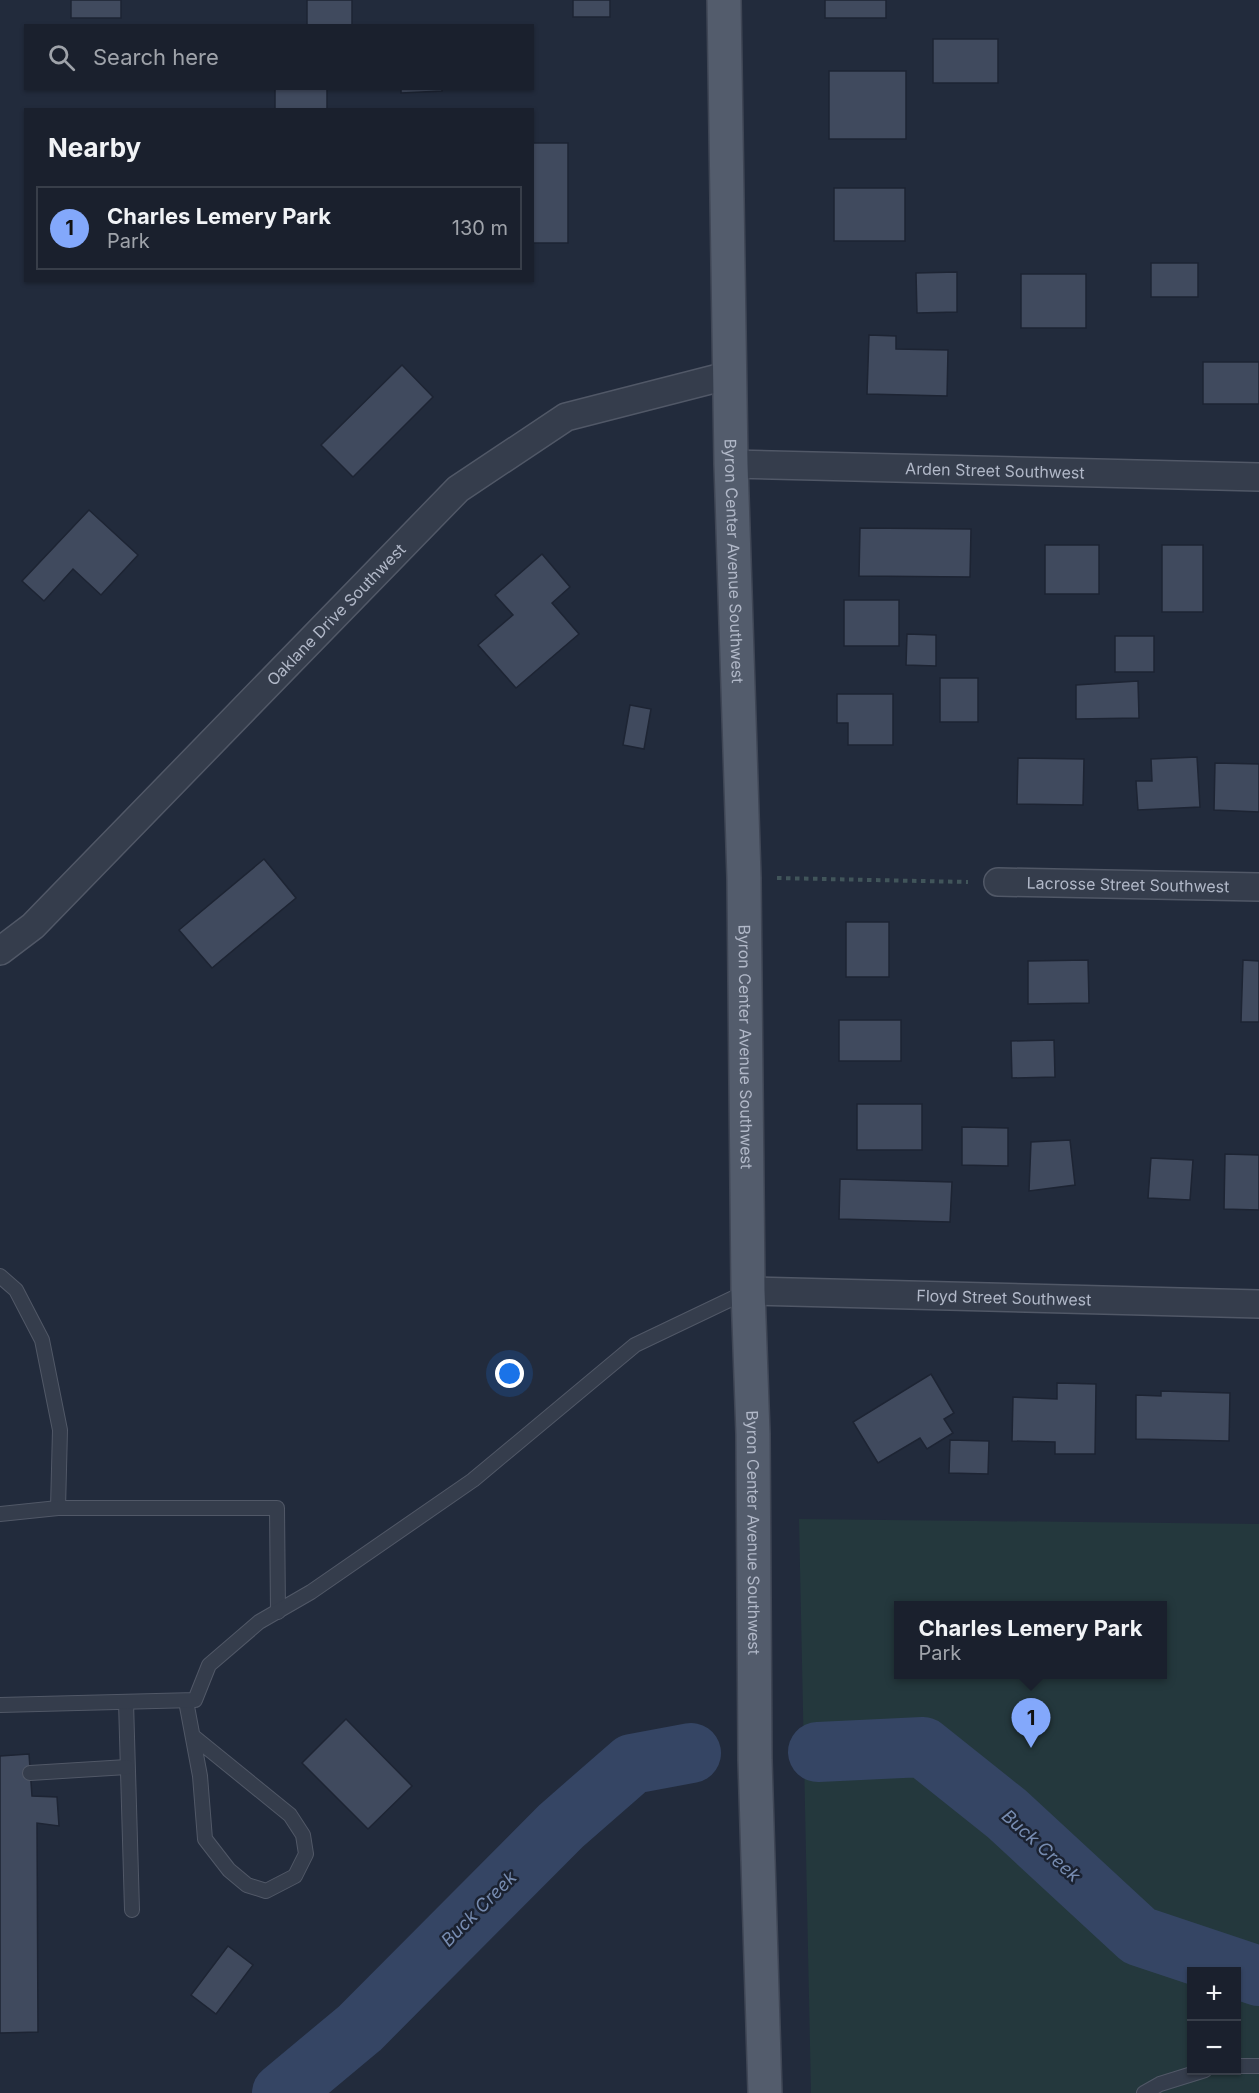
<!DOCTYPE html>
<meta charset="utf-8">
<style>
body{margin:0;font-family:Inter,sans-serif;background:#232835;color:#f1f3f6}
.controls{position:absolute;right:18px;bottom:18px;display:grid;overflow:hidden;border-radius:0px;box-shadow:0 2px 4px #0004}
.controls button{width:54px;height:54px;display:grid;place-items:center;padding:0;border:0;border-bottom:2px solid #383e49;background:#1a202d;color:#f1f3f6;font:30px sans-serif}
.you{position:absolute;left:510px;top:1374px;width:21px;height:21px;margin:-15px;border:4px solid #fff;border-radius:50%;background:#1a73e8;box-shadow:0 0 0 9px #1a73e833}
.badge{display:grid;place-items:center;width:39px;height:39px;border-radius:50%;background:#83a8fb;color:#111;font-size:20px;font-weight:700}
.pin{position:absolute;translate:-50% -50px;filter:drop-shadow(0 2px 3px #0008)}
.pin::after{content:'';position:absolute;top:32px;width:21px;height:18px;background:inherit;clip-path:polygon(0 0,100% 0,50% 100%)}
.popup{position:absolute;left:894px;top:1601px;width:273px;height:78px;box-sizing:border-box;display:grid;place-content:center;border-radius:0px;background:#1a202d;filter:drop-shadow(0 2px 4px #0005);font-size:20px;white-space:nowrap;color:#9fa3aa}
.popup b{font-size:22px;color:#f1f3f6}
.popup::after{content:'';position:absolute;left:50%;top:100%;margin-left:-12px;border:12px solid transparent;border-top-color:#1a202d}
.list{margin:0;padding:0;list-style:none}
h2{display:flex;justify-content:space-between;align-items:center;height:78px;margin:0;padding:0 24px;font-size:26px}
h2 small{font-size:20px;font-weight:400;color:#9fa3aa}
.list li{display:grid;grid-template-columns:39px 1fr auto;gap:18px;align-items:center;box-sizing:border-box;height:84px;margin:0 12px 12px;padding:0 12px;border:2px solid #383e49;border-radius:0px}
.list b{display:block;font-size:22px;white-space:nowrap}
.list p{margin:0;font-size:20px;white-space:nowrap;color:#9fa3aa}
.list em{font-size:20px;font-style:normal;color:#9fa3aa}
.icon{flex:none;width:33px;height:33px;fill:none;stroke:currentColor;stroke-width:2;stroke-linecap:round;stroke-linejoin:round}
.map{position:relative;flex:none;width:1259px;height:2093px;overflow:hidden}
.search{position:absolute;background:#1a202d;box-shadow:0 2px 4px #0004;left:24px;top:24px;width:510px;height:66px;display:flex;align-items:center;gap:15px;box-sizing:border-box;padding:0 21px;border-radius:0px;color:#9fa3aa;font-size:22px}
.panel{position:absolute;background:#1a202d;box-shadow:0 2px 4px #0004;left:24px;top:108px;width:510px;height:174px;border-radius:0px}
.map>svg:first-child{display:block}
</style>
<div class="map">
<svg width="1259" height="2093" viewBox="0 0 1259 2093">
<rect width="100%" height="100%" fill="#222b3c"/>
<path fill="#24383d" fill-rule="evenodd" d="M 799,1519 L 1259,1524 L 1259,2093 L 811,2093 ZM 899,1606 L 1163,1606 L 1163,1674 L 899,1674 ZM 1192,1972 L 1236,1972 L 1236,2070 L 1192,2070 Z"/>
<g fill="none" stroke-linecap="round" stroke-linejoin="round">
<g stroke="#354564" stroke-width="60">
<polyline points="818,1752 923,1747 1007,1814 1139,1936 1259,1976"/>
<polyline points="282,2093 360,2028 561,1826 632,1764 691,1753"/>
</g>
</g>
<g fill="#404a5e" stroke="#1d2433" stroke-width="1.5">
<rect x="71" y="0" width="50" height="18"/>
<rect x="307" y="0" width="45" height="26"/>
<rect x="573" y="0" width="37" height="17"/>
<rect x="825" y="0" width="61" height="18"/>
<rect x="933" y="39" width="65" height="44"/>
<rect x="829" y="71" width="77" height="68"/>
<rect x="275" y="88" width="52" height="22"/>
<polygon points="401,88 442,88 442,91 401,93"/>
<rect x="532" y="143" width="36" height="100"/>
<rect x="834" y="188" width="71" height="53"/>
<rect x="1151" y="263" width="47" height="34"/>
<polygon points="957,272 957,312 917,313 916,273"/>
<rect x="1021" y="274" width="65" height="54"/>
<polygon points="869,335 896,336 896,349 948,350 947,396 867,394"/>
<rect x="1203" y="362" width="56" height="42"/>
<polygon points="402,365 433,397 353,477 321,445"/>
<polygon points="89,510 138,555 101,595 73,569 44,601 22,581"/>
<polygon points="860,528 971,529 970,577 859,576"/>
<rect x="1045" y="545" width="54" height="49"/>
<rect x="1162" y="545" width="41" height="67"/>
<polygon points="542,554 570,587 552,603 579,634 516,688 478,645 513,615 495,595"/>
<rect x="844" y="600" width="55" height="46"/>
<polygon points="907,634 936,635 936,666 906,665"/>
<rect x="1115" y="636" width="39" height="36"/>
<rect x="940" y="678" width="38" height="44"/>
<polygon points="1138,681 1139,718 1076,719 1076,685"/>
<polygon points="837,694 893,694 893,745 848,745 848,723 837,723"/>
<polygon points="630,705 651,709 644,749 623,745"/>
<polygon points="1197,757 1200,807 1138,810 1136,781 1152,781 1151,759"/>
<polygon points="1018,758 1084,759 1083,805 1017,804"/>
<polygon points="1215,763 1259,764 1259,812 1214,810"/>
<polygon points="264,859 296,898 212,968 179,930"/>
<rect x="846" y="922" width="43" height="55"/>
<polygon points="1088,960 1089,1003 1028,1004 1028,961"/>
<polygon points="1243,960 1259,961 1259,1022 1241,1022"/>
<rect x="839" y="1020" width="62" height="41"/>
<polygon points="1054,1040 1055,1077 1012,1078 1011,1041"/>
<rect x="857" y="1104" width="65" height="46"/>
<polygon points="962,1127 1008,1128 1008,1166 962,1165"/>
<polygon points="1070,1140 1075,1185 1029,1191 1031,1142"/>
<polygon points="1225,1154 1259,1155 1259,1210 1224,1209"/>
<polygon points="1151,1158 1193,1160 1190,1200 1148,1198"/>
<polygon points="840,1179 952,1182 950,1222 839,1219"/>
<polygon points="931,1374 954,1413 944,1419 953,1433 927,1449 920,1438 878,1463 853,1422"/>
<polygon points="1057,1383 1096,1384 1095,1454 1055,1454 1055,1442 1012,1441 1013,1397 1057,1399"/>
<polygon points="1161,1391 1230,1393 1229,1441 1136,1439 1136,1395 1161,1396"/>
<polygon points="950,1440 989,1441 988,1474 949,1473"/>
<polygon points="346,1719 412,1786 368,1829 302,1763"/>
<polygon points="29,1754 32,1796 57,1797 59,1826 37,1823 38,2032 0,2033 0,1756"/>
<polygon points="228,1946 253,1965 216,2014 191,1995"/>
</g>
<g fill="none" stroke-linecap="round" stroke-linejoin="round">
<defs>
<g id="lane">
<polyline points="0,1276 16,1290 42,1340 60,1430 58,1508"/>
<polyline points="0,1514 58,1508 277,1508 278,1612"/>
<polyline points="186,1701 200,1776 205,1839 229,1870 247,1885 266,1891 295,1876 306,1854 303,1835 290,1815 194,1737"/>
<polyline points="126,1702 132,1910"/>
<polyline points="0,1705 195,1700 209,1665 259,1622 311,1592 473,1480 635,1345 748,1291"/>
<polyline points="30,1773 127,1767"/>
<polyline points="1236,2066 1259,2066"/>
<polyline points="1144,2093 1160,2084 1205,2070"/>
</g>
<g id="street">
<path id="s1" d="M 731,464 L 1259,477"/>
<path id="s2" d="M 998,882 L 1259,887"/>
<path id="s3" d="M 0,951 L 33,926 L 458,489 L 566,417 L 730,375"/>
<path id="s4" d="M 748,1291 L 1259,1304"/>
</g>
<g id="primary">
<path id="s5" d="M 724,0 L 731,464 L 744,878 L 748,1291 L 753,1434 L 755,1760 L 765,2093"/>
</g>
</defs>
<use href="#lane" stroke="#515867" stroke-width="16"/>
<use href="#street" stroke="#515867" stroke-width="30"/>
<use href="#primary" stroke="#3f4655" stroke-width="36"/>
<polyline stroke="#41555a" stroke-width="4" stroke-dasharray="4.5 4.5" stroke-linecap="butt" points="777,878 968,882"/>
<use href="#lane" stroke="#353d4c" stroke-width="14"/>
<use href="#street" stroke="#353d4c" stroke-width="27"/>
<use href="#primary" stroke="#535c6c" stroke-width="33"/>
</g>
<g text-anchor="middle" stroke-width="5" stroke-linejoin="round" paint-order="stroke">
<g font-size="16" fill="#b1b8c8" stroke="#1b2231">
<text dy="6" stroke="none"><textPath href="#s1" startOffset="264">Arden Street Southwest</textPath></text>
<text dy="6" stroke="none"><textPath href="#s5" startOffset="561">Byron Center Avenue Southwest</textPath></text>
<text dy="6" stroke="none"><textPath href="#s3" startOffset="476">Oaklane Drive Southwest</textPath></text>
<text dy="6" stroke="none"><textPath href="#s2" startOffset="130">Lacrosse Street Southwest</textPath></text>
<text dy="6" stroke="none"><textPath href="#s5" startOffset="1047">Byron Center Avenue Southwest</textPath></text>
<text dy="6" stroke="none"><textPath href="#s4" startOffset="256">Floyd Street Southwest</textPath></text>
<text dy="6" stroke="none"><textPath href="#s5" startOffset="1533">Byron Center Avenue Southwest</textPath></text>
</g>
<g font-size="18" font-style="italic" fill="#778cb1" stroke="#1b2231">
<text transform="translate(1041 1846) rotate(42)" y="6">Buck Creek</text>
<text transform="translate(479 1909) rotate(-45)" y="6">Buck Creek</text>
</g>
</g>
</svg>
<div class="controls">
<button>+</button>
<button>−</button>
</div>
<div class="you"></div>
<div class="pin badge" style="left:1031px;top:1748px">1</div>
<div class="popup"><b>Charles Lemery Park</b>Park</div>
<div class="search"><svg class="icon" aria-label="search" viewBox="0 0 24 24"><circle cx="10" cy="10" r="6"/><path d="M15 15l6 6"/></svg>Search here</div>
<section class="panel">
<h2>Nearby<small></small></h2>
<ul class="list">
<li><span class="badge">1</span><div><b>Charles Lemery Park</b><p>Park</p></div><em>130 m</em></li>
</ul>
</section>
</div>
